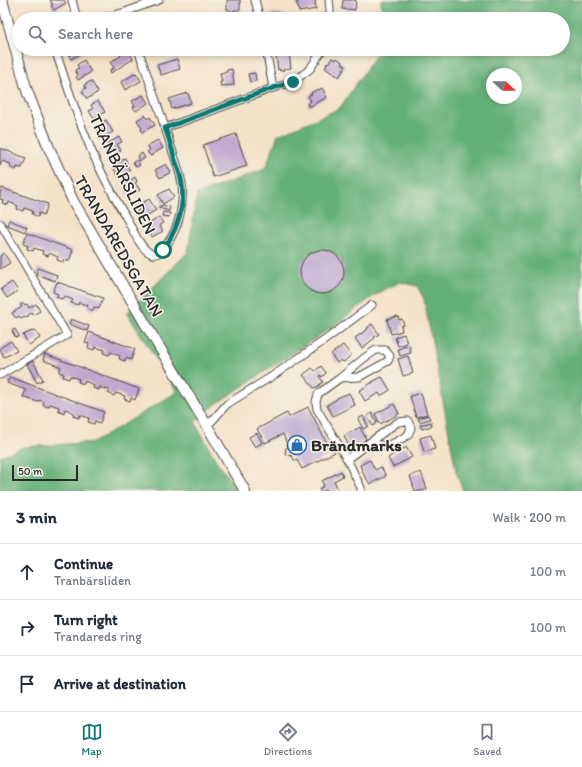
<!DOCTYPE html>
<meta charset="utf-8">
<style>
body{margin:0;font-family:Itim,sans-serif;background:#f2f2f3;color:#1f2937}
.compass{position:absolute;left:486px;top:68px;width:36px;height:36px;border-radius:50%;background:#fff;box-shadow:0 2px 6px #0003;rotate:111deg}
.scale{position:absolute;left:12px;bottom:10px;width:66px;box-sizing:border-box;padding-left:4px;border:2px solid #2b2b2b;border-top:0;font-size:11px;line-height:14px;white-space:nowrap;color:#2b2b2b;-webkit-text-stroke:3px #f7f3e8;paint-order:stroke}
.stop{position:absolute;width:12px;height:12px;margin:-9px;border:3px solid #0f766e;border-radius:50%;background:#fff}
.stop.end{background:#0f766e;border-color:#fff;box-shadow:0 1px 4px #0008}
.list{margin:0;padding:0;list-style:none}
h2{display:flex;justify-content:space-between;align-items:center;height:52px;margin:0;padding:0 16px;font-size:17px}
h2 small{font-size:13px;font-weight:400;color:#747a83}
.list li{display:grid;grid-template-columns:26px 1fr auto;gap:12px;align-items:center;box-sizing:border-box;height:56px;padding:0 16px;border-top:1px solid #e0e1e3}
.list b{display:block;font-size:15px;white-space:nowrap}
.list p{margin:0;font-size:13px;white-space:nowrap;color:#747a83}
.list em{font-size:13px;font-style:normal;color:#747a83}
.icon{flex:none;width:22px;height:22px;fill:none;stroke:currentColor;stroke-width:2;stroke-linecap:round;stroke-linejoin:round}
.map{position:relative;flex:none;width:582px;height:491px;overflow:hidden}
.search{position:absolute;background:#fff;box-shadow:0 2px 6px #0003;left:12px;right:12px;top:12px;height:44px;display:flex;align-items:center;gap:10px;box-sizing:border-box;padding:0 14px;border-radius:22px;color:#747a83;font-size:15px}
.sheet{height:220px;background:#fff}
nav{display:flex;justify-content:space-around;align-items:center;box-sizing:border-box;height:56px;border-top:1px solid #e0e1e3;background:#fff;font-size:11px;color:#747a83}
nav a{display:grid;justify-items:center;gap:2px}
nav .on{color:#0f766e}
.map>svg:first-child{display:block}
</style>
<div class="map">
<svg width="582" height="491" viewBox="0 0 582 491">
<rect width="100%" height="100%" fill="#f7f3e8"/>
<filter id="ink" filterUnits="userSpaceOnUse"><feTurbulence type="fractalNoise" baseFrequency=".025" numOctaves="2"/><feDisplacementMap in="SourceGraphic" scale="8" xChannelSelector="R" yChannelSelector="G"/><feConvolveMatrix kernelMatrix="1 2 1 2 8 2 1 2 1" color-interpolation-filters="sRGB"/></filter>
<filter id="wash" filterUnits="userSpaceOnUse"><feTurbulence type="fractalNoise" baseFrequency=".012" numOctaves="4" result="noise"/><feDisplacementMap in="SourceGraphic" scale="16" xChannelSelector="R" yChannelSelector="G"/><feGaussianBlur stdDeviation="0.9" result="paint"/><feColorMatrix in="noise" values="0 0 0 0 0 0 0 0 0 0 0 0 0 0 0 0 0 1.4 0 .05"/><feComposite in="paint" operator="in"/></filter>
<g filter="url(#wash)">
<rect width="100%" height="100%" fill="#f4e2c8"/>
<path fill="#65b078" stroke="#486e52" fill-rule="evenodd" d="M 381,0 L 582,0 L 582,491 L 463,491 L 456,471 L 424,299 L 417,286 L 400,282 L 375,295 L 329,329 L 216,404 L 195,422 L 217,462 L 238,491 L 0,491 L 0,456 L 24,447 L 95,442 L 177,392 L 127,313 L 188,252 L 197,194 L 265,169 L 278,135 L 339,109 L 380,49 L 563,49 L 563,19 L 382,19 ZM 492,74 L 516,74 L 516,98 L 492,98 Z"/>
<g id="blocks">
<g fill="#c0a8d0">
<polygon points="50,0 64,0 66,3 54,10 51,6 53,5"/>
<polygon points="227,0 240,0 240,10 234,10 234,11 231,12 230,10 227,10"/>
<polygon points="297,0 316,0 315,3 316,9 299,12 298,6 296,3 298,3"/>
<polygon points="343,0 356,0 355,10 349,9 346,10 345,9 342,9"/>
<polygon points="273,12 276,14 282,13 282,19 269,19 269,14 272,14"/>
<polygon points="71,49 84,49 85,51 71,59 69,56 72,54 69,50"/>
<polygon points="129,51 133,59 111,73 110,70 114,68 110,62 121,56 120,55 123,53 124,54"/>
<polygon points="278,52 281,52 281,53 289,52 291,68 283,69 284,70 280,71 280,69 278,70 276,54 278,53"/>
<polygon points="332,58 336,60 337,58 343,63 342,64 346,66 339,77 335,74 335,75 325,68 327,65 326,64 329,62"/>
<polygon points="177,59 180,69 161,75 157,65"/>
<polygon points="84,60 91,72 78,80 76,77 78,75 75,70 79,68 77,65"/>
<polygon points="232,69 234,85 221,86 220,82 222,82 220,73 227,72 227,70"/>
<polygon points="136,73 141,81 125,90 121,82"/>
<polygon points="255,73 256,81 250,82 248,74"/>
<polygon points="91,81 98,92 87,99 82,91 86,88 84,85"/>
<polygon points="322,88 327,97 309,107 307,104 311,101 308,96 312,94 311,93 318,89 319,90"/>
<polygon points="188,93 191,103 172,109 169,99"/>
<polygon points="143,95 148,103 136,111 133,107 135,106 132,101"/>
<polygon points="98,101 105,112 94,119 89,111 93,109 91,105"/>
<polygon points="145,115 147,119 150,117 155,125 142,132 141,129 142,128 137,120"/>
<polygon points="106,120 113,132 102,138 97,130 101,128 99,125"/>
<polygon points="236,134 247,166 213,177 203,145"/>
<polygon points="119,137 122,142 117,144 121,151 110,158 105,150 109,147 107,144"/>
<polygon points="158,140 163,148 153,154 153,155 151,156 147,152 150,150 147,146"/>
<polygon points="0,148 26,158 22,168 17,167 16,170 13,169 10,167 11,164 2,161 0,166"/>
<polygon points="142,153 145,158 140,161 138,156"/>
<polygon points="125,158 127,162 126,163 130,170 119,177 114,169 117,167 115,164"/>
<polygon points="137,160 140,165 136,167 133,162"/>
<polygon points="166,164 171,172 160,178 155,170"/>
<polygon points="135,177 137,182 135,183 140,190 129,196 124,189 129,186 127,182"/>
<polygon points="2,188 48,204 44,215 39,213 38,217 32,214 33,211 24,208 23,211 17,209 18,206 9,202 8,205 2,203 3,200 0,199 0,194"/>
<polygon points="169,189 174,197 163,204 158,195"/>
<polygon points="149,199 156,210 141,219 137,211 139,210 137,206"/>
<polygon points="162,205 170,207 169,211 159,208 159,206 162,206"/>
<polygon points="163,212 170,213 169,217 162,216"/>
<polygon points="159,217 163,223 159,225 163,231 152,237 147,229 151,227 149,224"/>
<polygon points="9,220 27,227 25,232 7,225"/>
<polygon points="27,233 73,250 69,261 64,259 63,262 57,260 58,257 49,253 48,256 42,254 43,251 34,248 33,251 27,249 28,246 23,244"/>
<circle cx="322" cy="272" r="22"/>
<polygon points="4,253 10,263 0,269 0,256"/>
<polygon points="38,268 57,275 55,281 36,274"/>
<polygon points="12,282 18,291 7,298 1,289"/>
<polygon points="57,282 103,298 99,309 94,307 93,311 87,308 88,305 83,304 79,302 78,305 71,303 73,300 64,296 62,299 56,297 58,294 53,292"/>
<polygon points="23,303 25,305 27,304 29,308 36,304 40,311 33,315 32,313 28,315 28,317 26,318 25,317 21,319 19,316 16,318 12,313 22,307 20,305"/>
<polygon points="398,316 399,320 402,319 404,325 401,326 402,331 391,334 387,319"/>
<polygon points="71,319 89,326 87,331 69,324"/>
<polygon points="372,324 379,334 374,337 375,338 362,348 355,338 368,329 367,328"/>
<polygon points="15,329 19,336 16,338 12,331"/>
<polygon points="35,330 40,338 29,345 23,335"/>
<polygon points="89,332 135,349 131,360 126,358 125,361 119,359 120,356 111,352 109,355 103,353 105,350 95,347 94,350 88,348 89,344 85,343"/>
<polygon points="404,334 407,343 398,346 395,337"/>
<polygon points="11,341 17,351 4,357 0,349 0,348"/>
<polygon points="343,345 351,355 345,361 343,362 341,360 337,363 331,354"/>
<polygon points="409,345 411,353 400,356 398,349"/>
<polygon points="45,354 139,389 135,400 131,398 130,401 124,399 125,396 116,393 114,396 108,393 110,390 105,389 100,387 99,390 93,388 94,385 85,381 84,384 78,382 79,379 70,376 69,379 63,377 64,374 59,372 61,367 43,360"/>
<polygon points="408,356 413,373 403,376 398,359"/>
<polygon points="33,361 43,380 37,383 27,364"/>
<polygon points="321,366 326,373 322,377 320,375 319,376 323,382 319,385 319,386 314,388 303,375 312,368 315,371"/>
<polygon points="10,377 104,412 100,423 95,421 94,424 88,422 89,418 80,415 79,418 73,416 74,413 70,411 65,409 64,413 58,410 59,407 50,404 49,407 43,405 44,402 39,400 38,402 23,397 26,390 7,383"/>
<polygon points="382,377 390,390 382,395 380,395 379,393 365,401 359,391 371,383 373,383 372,382"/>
<polygon points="349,393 355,405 333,416 327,405 337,399 337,398"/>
<polygon points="421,393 427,414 416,417 410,396"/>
<polygon points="394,404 399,414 380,424 375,414"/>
<polygon points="308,407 329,447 332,446 335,452 302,469 297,460 295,461 292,456 285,454 286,448 288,447 283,434 265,443 257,429 287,413 289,417"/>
<polygon points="372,413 377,423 373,426 367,416"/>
<polygon points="428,415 430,419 420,422 418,418"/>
<polygon points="363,416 368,426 363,429 358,419"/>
<polygon points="431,422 432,426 422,429 420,425"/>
<polygon points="360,427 366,439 360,444 350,448 344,436"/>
<polygon points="257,433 262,443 255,447 249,437"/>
<polygon points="431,435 435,449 424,452 420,438"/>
<polygon points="406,447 412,457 393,467 388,458 402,448 404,449"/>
<polygon points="370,460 375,470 381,467 386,476 370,484 366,478 365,477 360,465"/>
<polygon points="341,471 343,476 334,481 338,489 335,491 327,491 326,490 324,491 320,491 319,489 324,486 322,481"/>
<polygon points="421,472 427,489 422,491 415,491 410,476"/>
</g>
</g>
</g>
<g filter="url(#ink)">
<use href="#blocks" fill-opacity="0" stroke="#494643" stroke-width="1"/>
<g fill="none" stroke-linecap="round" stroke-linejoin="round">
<defs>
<g id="street">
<polyline points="72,0 77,19"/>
<polyline points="255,0 260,19"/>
<polyline points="329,0 330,9 330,19"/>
<polyline points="100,19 125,12 159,0"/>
<path d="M 55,49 C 65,80 75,110 87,140 C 98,168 113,195 128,221 C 133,230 140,248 150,253 C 157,257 163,250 167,244 C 179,227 184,205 182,184 C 180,170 174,157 170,143 C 160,112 149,80 138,49"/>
<polyline points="266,49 273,88"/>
<polyline points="165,128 273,88 293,82 310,69 323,49"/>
<polyline points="0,223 67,335 0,375"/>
<polyline points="340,378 359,377 388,361 390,356 385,350 376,350 363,359 340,378 318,394 316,402 317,409 347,459 361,488 361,491"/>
<polyline points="206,424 212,421 227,404 274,375 325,340 372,305"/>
<polyline points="347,459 388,429 398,422 408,421 411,428 408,435 396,442 385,446 370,443"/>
</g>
<polyline id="secondary" points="2,0 27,91 49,148 73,201 149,330 206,424 245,491"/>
</defs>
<use href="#street" stroke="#494643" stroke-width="9"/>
<use href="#secondary" stroke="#494643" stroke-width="12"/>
<use href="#street" stroke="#fff" stroke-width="7"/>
<use href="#secondary" stroke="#fff" stroke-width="10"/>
</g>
</g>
<g fill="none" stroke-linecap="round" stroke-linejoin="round" filter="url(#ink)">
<path stroke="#0f766e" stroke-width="5" d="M 163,250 C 176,231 185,208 182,184 C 181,176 178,168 175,160 C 172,149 169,138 165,128 L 273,88 L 293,82"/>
</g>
<defs>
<symbol id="shop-ring" viewBox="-11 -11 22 22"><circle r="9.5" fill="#f7f3e8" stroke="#1f6fb2" stroke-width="1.5"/><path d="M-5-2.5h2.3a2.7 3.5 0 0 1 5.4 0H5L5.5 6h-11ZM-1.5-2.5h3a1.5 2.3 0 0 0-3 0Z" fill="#1f6fb2"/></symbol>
</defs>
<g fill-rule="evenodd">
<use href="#shop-ring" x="286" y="434" width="22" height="22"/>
</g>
<g text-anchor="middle" stroke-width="3" stroke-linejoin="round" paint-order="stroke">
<g font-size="17" fill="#2b2b2b" stroke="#f7f3e8">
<text transform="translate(123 174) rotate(64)" y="6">TRANBÄRSLIDEN</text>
<text transform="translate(119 246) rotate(60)" y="6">TRANDAREDSGATAN</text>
</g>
<g font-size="17" font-weight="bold" fill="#2b2b2b" stroke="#f7f3e8" text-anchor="start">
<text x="311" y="451">Brändmarks</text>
</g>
</g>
</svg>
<svg class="compass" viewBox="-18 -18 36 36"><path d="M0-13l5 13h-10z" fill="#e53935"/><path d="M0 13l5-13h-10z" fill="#747a83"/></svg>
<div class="scale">50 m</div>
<div class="stop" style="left:163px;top:250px"></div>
<div class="stop end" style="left:293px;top:82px"></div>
<div class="search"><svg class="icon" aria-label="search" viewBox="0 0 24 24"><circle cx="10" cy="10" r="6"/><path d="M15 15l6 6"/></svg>Search here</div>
</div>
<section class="sheet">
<h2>3 min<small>Walk · 200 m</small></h2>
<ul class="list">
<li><svg class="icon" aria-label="ahead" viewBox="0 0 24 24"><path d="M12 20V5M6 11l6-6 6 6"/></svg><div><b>Continue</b><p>Tranbärsliden</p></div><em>100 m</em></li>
<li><svg class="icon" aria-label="right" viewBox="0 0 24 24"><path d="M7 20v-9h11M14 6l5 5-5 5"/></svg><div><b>Turn right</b><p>Trandareds ring</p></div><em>100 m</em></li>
<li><svg class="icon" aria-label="arrive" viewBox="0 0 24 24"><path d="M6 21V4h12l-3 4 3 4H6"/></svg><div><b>Arrive at destination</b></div></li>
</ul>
</section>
<nav>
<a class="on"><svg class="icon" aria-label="map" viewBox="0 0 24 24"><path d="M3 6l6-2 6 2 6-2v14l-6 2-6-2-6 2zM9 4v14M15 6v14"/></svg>Map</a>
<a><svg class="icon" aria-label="directions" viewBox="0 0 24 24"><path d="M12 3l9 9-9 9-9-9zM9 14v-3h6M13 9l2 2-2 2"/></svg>Directions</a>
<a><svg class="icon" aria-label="saved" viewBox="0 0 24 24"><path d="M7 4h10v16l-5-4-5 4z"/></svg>Saved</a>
</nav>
